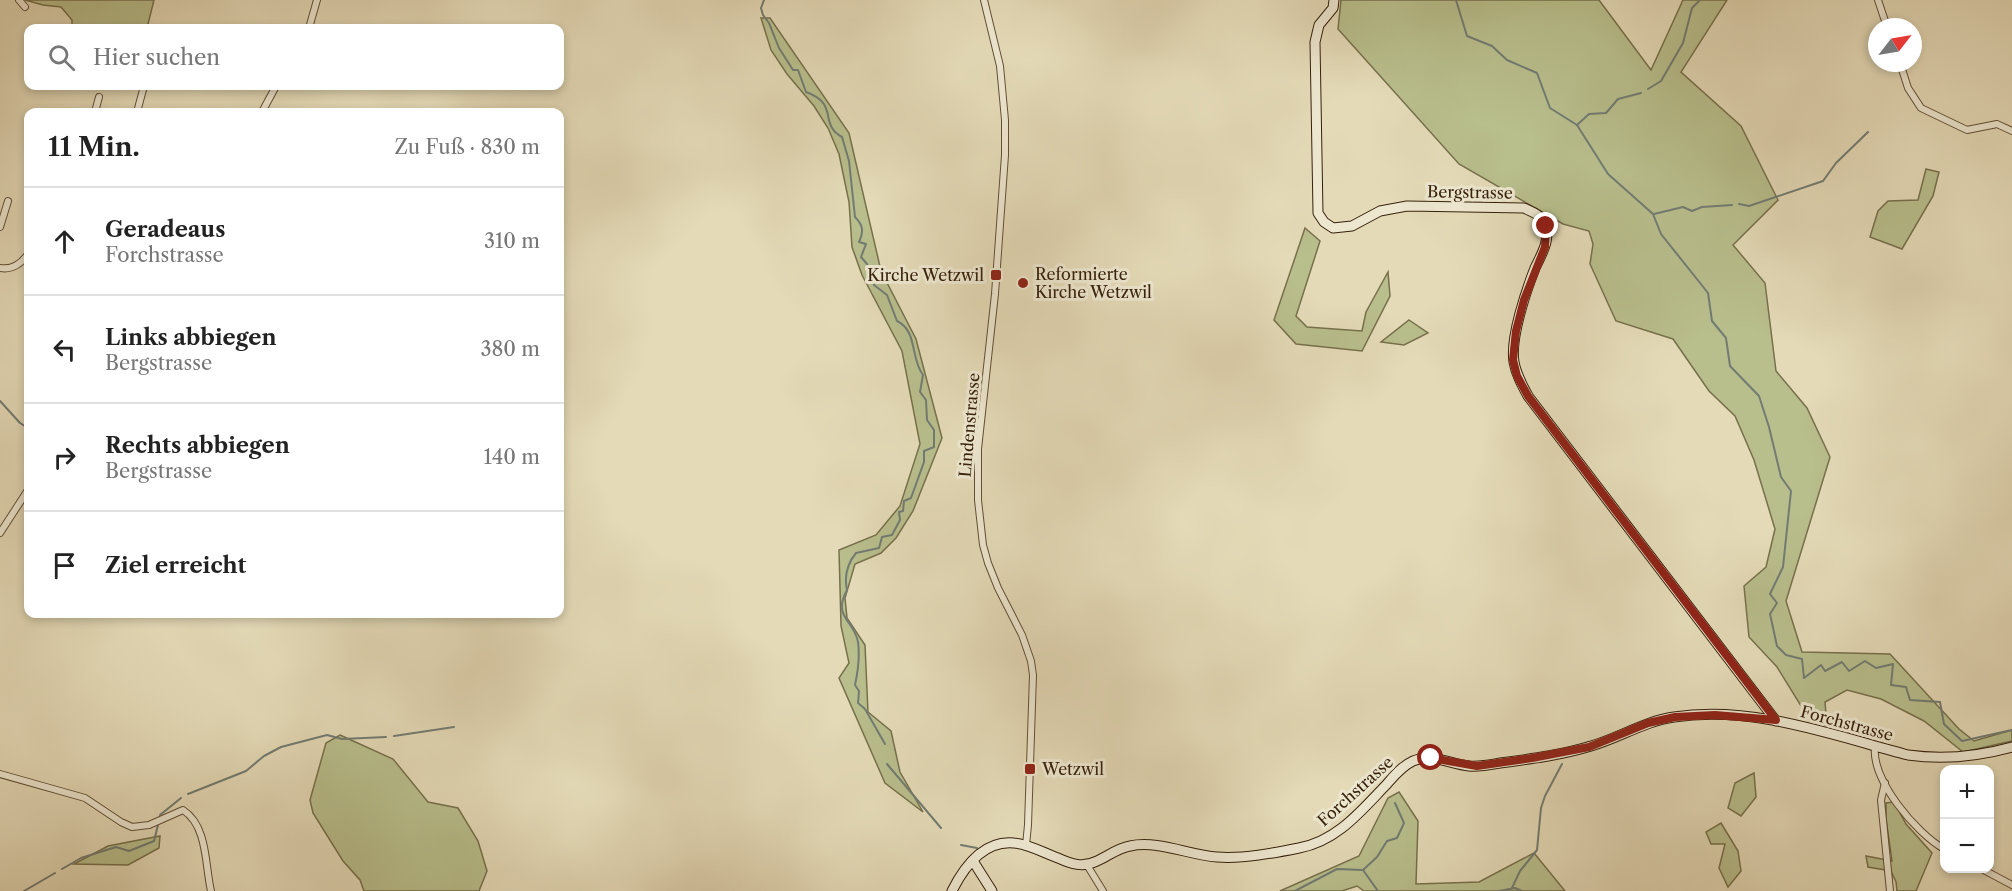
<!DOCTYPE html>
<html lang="de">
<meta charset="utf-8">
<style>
body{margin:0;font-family:"Libre Caslon Text",serif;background:#f6f6f6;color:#222}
.controls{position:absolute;right:18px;bottom:18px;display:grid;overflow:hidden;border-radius:12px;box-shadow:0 3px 9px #0003}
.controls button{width:54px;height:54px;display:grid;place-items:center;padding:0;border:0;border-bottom:2px solid #e0e0e0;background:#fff;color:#222;font:30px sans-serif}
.compass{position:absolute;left:1868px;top:18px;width:54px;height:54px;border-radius:50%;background:#fff;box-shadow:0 3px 9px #0003;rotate:59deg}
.stop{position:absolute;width:18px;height:18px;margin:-14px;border:4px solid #8f2418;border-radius:50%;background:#fff}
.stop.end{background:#8f2418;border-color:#fff;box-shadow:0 2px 6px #0008}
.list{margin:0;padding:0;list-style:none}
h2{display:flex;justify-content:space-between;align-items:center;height:78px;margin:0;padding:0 24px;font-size:26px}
h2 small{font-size:20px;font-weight:400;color:#767676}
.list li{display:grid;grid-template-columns:39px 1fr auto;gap:18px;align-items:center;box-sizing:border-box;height:108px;padding:0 24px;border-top:2px solid #e0e0e0}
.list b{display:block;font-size:22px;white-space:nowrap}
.list p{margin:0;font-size:20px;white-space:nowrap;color:#767676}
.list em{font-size:20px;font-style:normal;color:#767676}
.icon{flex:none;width:33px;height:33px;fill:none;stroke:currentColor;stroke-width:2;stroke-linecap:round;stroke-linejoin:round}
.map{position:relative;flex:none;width:2012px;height:891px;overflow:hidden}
.search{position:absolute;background:#fff;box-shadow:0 3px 9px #0003;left:24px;top:24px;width:540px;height:66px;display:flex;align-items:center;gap:15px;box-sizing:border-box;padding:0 21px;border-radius:12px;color:#767676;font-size:22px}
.panel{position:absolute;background:#fff;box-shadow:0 3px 9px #0003;left:24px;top:108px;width:540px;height:510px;border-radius:12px}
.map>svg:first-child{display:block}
</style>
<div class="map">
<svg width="2012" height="891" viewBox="0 0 2012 891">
<rect width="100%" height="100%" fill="#e4dab7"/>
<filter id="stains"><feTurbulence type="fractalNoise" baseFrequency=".00333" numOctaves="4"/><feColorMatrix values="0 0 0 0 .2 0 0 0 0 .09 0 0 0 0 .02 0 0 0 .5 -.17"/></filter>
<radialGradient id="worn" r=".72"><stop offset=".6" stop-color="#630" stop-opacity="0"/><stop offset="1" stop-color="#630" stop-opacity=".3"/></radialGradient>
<g fill="#b8be8c" stroke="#77704c" stroke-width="1.5">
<polygon points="25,0 154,0 147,28 72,28 72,20 61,7 43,5"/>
<polygon points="1341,0 1599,0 1651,70 1683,0 1727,0 1681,72 1741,126 1778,200 1733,245 1765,283 1776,371 1807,408 1830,457 1786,601 1802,652 1890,654 1959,729 1974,741 2012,730 2012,741 1963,752 1924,721 1881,699 1847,690 1825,702 1827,726 1809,719 1777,667 1749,637 1744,586 1766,567 1775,529 1754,460 1735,416 1709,391 1673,339 1616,321 1590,264 1593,244 1589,231 1563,224 1459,164 1338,29"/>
<polygon points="761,18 770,18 849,133 881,271 916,339 942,438 913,511 896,538 881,553 855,564 845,598 847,618 865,645 868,712 891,731 900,772 923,812 885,783 839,678 849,663 841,626 839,550 876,535 900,506 920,444 902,351 862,275 852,247 849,202 839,154 828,128 814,106 787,74 771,50"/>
<polygon points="1926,169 1939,172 1933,196 1902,249 1870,237 1878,211 1888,201 1918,200"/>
<polygon points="1305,228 1320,241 1296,316 1307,327 1362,331 1366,312 1388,272 1390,296 1362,351 1296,344 1274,320"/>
<polygon points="1409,320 1428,333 1404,345 1381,342"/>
<polygon points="340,735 393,759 428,802 458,808 478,841 487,871 479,891 364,891 360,880 343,861 313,813 310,800 326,743"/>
<polygon points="1754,773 1756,797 1741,816 1728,808 1735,783"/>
<polygon points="1399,792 1418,821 1416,884 1479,882 1534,853 1565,891 1364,891 1357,886 1342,891 1280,891 1359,856 1388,798"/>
<polygon points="1894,802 1906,824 1932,853 1916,891 1897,891 1896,882 1891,871 1868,867 1866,856 1892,861 1886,819 1886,803"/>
<polygon points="1721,823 1738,851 1741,871 1728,887 1719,868 1725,844 1711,844 1706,832"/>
<polygon points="160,836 159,848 128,865 74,864 108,846"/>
</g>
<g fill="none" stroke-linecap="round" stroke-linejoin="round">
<g stroke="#727c73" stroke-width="2">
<path d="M 764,0 L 761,8 L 763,15 L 769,23 L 779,48 L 793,70 L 798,70 L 806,92 C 840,104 818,124 842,137 L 849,161 L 855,217 C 863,225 864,231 859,242 L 866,244 L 861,257 L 867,264 L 874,285 L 887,295 L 897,321 C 918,331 910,358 923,375 L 920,392 L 926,400 L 927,420 L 934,430 L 934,447 L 924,451 L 924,462 L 911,498 L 904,501 L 903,511 L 899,512 L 900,520 L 892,535 L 882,537 L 879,548 L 856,553 C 847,564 844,576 847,590 C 832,617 854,620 858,642 C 860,656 858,671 855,685 L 859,691 L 858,703 L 865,709 L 885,744"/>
<polyline points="1456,0 1467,36 1492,46 1507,60 1537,73 1550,108 1577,125 1608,174 1653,214 1661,234 1708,293 1712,321 1726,338 1730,366 1759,396 1769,427 1781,477 1791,491 1783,567 1770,594 1777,603 1770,614 1777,646 1786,655 1802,659 1804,678 1821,665 1825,671 1842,662 1849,671 1865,661 1876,668 1893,664 1891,685 1906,687 1910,700 1940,702 1944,724 1962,741 2012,730"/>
<polyline points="1648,89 1661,81 1683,43 1692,8 1700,0"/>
<polyline points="1577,125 1589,114 1606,113 1618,99 1641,93"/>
<polyline points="1739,204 1749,206 1823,181 1836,163 1868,132"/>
<polyline points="1654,214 1683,207 1692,211 1702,207 1732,205"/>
<polyline points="0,401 20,423 28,428"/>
<polyline points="394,736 454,727"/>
<polyline points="887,764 941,828"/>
<polyline points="188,794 246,771 264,756 281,747 327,735 342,739 386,737"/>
<polyline points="160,815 181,798"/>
<polyline points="961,845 977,848"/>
<polyline points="62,869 81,858 116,847 129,851 154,841 158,825"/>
<polyline points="1363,870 1377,857 1387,841 1397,838 1404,823 1395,803"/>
<polyline points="1512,888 1520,871 1537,850 1541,808 1545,796 1562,764"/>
<polyline points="24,891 55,873"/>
<polyline points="1295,891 1337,869 1363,870 1378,891"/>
<polyline points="1499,891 1515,888 1522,891"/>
</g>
<defs>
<g id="street">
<polyline points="19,0 25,7"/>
<polyline points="984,0 1000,66 1005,120 1005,155 995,294 978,449 978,500 983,545 988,563 998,588 1022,635 1031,661 1033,675 1028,825 1026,845"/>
<polyline points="1878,0 1887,27"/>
<polyline points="309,28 317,0"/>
<polyline points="1900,63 1908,88 1921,108 1967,130 1997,124 2012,131"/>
<polyline points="95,112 99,97"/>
<polyline points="137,112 144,86"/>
<polyline points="262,112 276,86"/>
<polyline points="0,227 8,201"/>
<path d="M 0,268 C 12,270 21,264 28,254"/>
<polyline points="0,533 28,490"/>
<path d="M 1875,746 C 1871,780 1916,833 1944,849"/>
<path d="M 0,774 L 85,798 L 121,822 L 132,827 L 149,825 L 183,810 C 208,826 205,866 211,891"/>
<polyline points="1885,783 1881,800 1890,891"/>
<polyline points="1087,865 1103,891"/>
<polyline points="1980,868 2012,885"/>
</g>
<g id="secondary">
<path d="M 1334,0 L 1333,8 L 1319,25 L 1315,42 L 1318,213 L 1324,222 L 1333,228 L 1352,226 L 1380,211 L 1407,206 L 1524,208 C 1532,212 1542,215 1545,225 C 1551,240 1541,255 1535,268 C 1526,291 1510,338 1514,362 C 1516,374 1522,385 1528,396 L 1776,721"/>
<polyline points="973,861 992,891"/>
<path d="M 952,891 C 964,867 984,840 1014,843 C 1029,844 1044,853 1058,858 C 1071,864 1083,868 1097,861 C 1108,856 1118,848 1130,846 C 1158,840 1189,855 1217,857 C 1243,859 1274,853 1299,848 C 1337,841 1361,811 1386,785 C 1394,776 1402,766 1413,761 C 1431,753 1450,764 1469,766 C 1479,767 1489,765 1500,763 C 1530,759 1562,755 1591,746 C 1619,738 1645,721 1674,717 C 1753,705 1832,735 1908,755 C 1944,760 1976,757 2012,747"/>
</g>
</defs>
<use href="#street" stroke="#624f36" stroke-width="8"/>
<use href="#secondary" stroke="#36210b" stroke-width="11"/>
<use href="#street" stroke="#ede7d0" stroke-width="6"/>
<use href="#secondary" stroke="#ede7d0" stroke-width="9"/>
</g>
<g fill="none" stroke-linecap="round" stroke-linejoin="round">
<polyline stroke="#8f2418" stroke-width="8" points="1431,758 1477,766 1532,758 1589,747 1648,723 1675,717 1715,715 1776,720 1528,396 1517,376 1513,360 1516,331 1524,300 1545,247 1546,226"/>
</g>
<g fill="#8f2418" stroke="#ede7d0" stroke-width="2">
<rect x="990" y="269" width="12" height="12" rx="3"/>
<circle cx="1023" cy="283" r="6"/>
<rect x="1024" y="763" width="12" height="12" rx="3"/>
</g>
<g text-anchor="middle" stroke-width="6" stroke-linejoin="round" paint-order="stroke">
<g font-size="16" fill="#36210b" stroke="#ede7d0">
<text transform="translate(1470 192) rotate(1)" y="6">Bergstrasse</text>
<text transform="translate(969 425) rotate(-85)" y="6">Lindenstrasse</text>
<text transform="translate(1847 723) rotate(15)" y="6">Forchstrasse</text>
<text transform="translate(1355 791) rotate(-42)" y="6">Forchstrasse</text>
</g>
<g font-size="16" fill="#36210b" stroke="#ede7d0" text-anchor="start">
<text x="1035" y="280">Reformierte<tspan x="1035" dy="18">Kirche Wetzwil</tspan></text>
<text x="984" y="281" text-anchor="end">Kirche Wetzwil</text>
<text x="1042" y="775">Wetzwil</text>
</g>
</g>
<rect width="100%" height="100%" filter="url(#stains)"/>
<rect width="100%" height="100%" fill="url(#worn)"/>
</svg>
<div class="controls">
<button>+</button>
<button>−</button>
</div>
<svg class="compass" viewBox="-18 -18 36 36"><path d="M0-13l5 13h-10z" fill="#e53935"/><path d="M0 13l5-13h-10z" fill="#767676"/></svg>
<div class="stop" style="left:1431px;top:758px"></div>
<div class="stop end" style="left:1546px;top:226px"></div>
<div class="search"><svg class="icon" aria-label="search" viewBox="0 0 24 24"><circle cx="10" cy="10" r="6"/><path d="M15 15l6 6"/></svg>Hier suchen</div>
<section class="panel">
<h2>11 Min.<small>Zu Fuß · 830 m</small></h2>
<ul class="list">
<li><svg class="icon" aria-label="ahead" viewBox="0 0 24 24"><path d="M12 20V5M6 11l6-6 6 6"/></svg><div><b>Geradeaus</b><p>Forchstrasse</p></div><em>310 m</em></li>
<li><svg class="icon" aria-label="left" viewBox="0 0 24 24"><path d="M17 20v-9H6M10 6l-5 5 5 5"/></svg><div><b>Links abbiegen</b><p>Bergstrasse</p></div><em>380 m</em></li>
<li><svg class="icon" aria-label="right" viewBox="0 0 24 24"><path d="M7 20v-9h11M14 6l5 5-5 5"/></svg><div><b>Rechts abbiegen</b><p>Bergstrasse</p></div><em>140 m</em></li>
<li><svg class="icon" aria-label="arrive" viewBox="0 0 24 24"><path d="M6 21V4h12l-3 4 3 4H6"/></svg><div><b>Ziel erreicht</b></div></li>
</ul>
</section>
</div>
